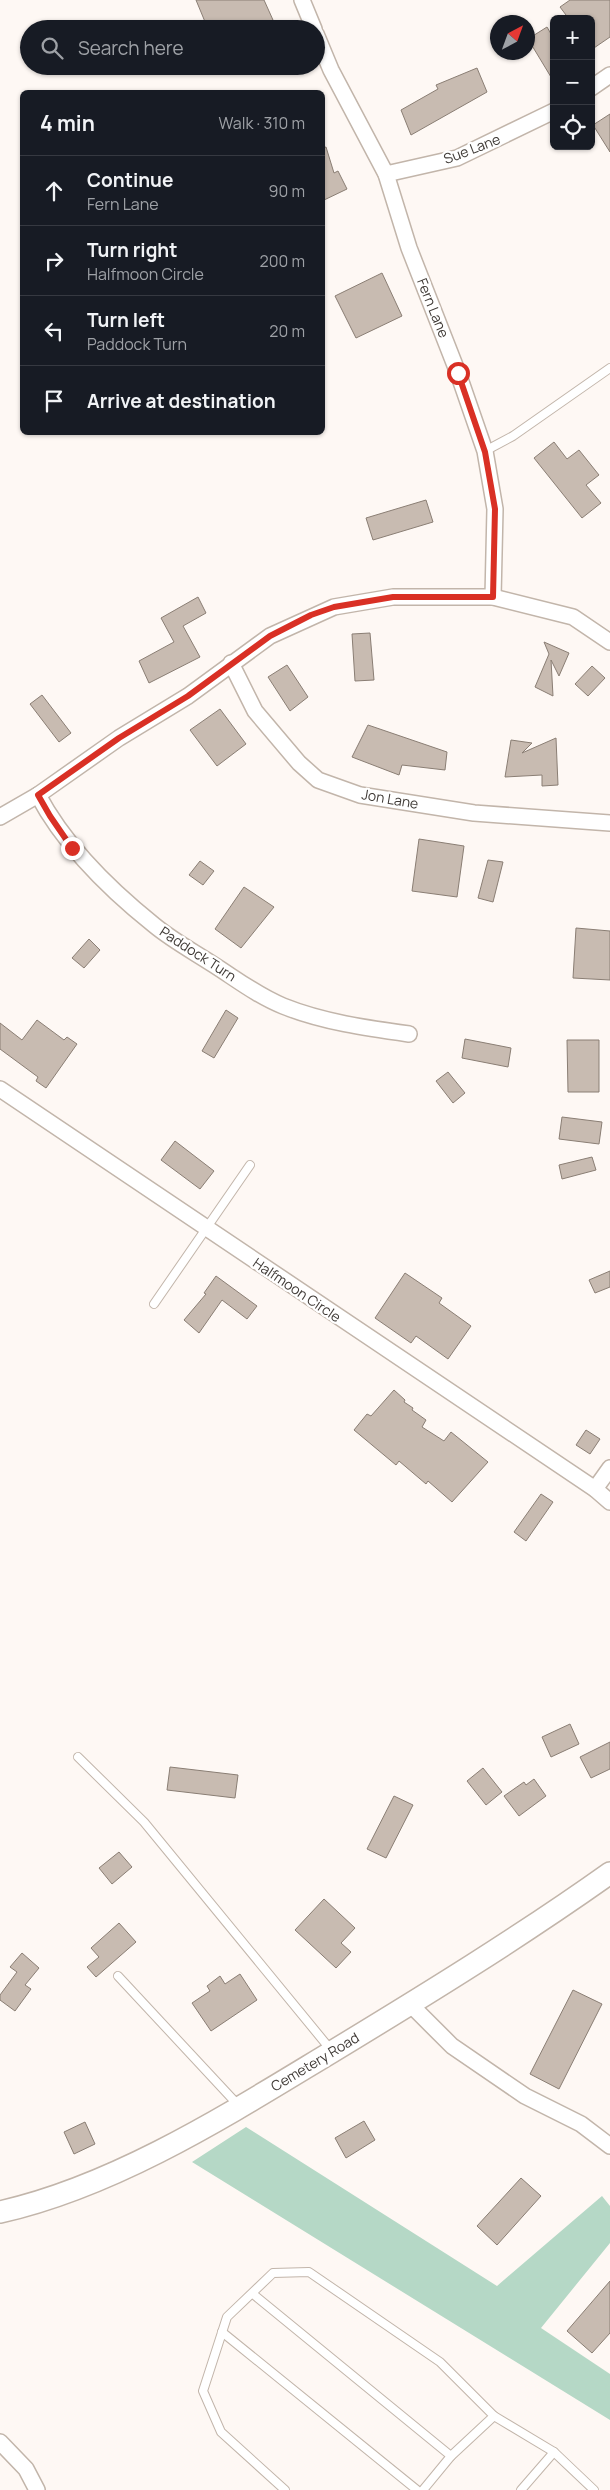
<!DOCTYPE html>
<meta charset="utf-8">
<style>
body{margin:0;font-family:Manrope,sans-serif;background:#242831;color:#f1f3f6}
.controls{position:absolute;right:15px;top:15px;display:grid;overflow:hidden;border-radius:8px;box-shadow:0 1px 4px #0004}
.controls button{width:45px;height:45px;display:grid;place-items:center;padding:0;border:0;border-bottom:1px solid #363941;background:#171b24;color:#f1f3f6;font:25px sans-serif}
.compass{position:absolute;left:490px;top:15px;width:45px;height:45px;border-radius:50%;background:#171b24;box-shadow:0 1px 4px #0004;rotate:41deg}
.stop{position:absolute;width:15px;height:15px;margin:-11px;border:4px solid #d93025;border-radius:50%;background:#fff}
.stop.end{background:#d93025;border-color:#fff;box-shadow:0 1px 5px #0008}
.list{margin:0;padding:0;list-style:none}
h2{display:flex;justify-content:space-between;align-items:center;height:65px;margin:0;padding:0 20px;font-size:21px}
h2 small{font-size:16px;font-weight:400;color:#9ea1a6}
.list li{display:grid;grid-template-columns:32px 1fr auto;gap:15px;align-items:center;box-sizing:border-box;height:70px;padding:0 20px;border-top:1px solid #363941}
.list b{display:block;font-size:19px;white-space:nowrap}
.list p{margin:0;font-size:16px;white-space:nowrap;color:#9ea1a6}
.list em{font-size:16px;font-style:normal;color:#9ea1a6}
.icon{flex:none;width:28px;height:28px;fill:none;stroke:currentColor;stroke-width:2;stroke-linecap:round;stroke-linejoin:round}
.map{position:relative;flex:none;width:610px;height:2490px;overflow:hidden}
.search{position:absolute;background:#171b24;box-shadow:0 1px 4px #0004;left:20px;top:20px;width:305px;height:55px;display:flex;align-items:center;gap:12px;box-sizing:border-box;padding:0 18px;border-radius:28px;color:#9ea1a6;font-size:19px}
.panel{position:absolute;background:#171b24;box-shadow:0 1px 4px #0004;left:20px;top:90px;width:305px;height:345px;border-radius:8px}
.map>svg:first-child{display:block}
</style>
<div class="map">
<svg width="610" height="2490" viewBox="0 0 610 2490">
<rect width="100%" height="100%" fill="#fef8f4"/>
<polygon fill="#b5d8c6" points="246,2127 497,2286 602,2196 610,2206 610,2243 541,2328 610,2374 610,2420 192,2162"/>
<g fill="#c8bbb1" stroke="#8a7e74">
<polygon points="196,0 264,0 273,20 252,29 208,29"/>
<polygon points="570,0 610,0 610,37 591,50 591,19 569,19 560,7"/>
<polygon points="547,27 554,39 554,82 528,39"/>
<polygon points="477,68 487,92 411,135 401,110 438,89 436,85"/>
<polygon points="610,114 610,152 593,125"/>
<polygon points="326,147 334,173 338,171 347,189 322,201 322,148"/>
<polygon points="382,273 402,316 356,338 335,296"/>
<polygon points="554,442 567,459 579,450 599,475 586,485 601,503 582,518 534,458"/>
<polygon points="426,500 433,522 373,540 366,518"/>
<polygon points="198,597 206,613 183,626 200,657 149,683 139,661 174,642 161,618"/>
<polygon points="370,633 374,680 355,681 352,634"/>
<polygon points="544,642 569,653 559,676 551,660 553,696 535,687 549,654"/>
<polygon points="287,665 308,697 290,711 268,677"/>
<polygon points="592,666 605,678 588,696 575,684"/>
<polygon points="42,695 71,733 59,742 30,704"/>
<polygon points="220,709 246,744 217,766 190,730"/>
<polygon points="368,725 447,752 445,770 402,765 399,775 352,757"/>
<polygon points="556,738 558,785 542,786 542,775 505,777 511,740 532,743 522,753"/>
<polygon points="419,839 464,846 457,897 412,891"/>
<polygon points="488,860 503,862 493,902 478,898"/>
<polygon points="200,861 214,871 203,885 189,875"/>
<polygon points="244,887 274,907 241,948 215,929"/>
<polygon points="576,928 610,931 610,980 573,978"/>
<polygon points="89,939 100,950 84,968 72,958"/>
<polygon points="226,1010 238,1018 214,1058 202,1051"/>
<polygon points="37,1020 64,1040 67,1037 77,1044 46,1088 36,1081 38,1077 0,1049 0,1023 22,1040"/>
<polygon points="465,1039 511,1048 508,1067 462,1058"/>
<polygon points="567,1040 599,1040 599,1092 568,1092"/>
<polygon points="448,1072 465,1093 453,1103 436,1081"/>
<polygon points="562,1117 602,1122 599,1144 559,1139"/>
<polygon points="175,1141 214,1171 200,1189 161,1160"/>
<polygon points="592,1157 596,1170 562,1179 559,1165"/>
<polygon points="610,1271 610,1287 595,1293 589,1280"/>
<polygon points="405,1273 442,1298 439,1303 471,1326 448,1359 416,1336 411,1343 375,1318"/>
<polygon points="216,1276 257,1306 247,1319 222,1300 199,1333 184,1320 206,1294 204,1293"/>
<polygon points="394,1390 405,1400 404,1402 413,1408 412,1410 426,1420 422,1427 444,1441 451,1432 488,1462 452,1502 428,1481 426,1484 399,1461 396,1465 354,1430 367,1414 371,1416"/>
<polygon points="586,1430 600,1439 590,1454 576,1445"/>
<polygon points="541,1494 553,1502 526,1541 514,1532"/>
<polygon points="570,1724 579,1744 551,1757 542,1737"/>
<polygon points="610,1742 610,1769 591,1778 580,1757"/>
<polygon points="170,1767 238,1775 235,1798 167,1790"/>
<polygon points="483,1768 502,1792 486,1805 467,1781"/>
<polygon points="534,1779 546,1796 519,1816 504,1796 524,1782 526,1785"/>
<polygon points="394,1796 413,1805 386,1858 367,1849"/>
<polygon points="119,1852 132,1867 112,1884 99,1868"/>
<polygon points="324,1899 355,1928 341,1943 351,1952 336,1968 295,1930"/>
<polygon points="119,1923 136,1942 96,1977 87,1967 99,1957 91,1948"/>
<polygon points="22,1953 39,1968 25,1985 31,1989 15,2011 0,2000 0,1995 17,1972 10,1967"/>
<polygon points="240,1974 257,2000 211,2031 192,2003 210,1991 207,1986 220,1976 225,1984"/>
<polygon points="573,1990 602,2004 559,2089 530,2074"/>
<polygon points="364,2121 375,2140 346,2158 335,2138"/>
<polygon points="85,2122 95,2144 74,2154 64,2132"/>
<polygon points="521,2178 541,2196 497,2245 477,2226"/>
<polygon points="610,2281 610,2333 592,2353 567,2331"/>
</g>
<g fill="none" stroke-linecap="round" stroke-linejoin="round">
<defs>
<g id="lane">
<polyline points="485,451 513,436 610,368"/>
<polyline points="154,1304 250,1165"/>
<polyline points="78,1757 144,1822 331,2050"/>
<polyline points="118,1976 239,2106"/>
<polyline points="253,2294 451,2456 494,2416 440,2362 309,2272 273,2273 227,2317 203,2391 221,2432 285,2490"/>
<polyline points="222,2332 417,2490"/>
<polyline points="494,2416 554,2452 594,2490"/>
<polyline points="423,2490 451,2456"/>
<polyline points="521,2490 554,2452"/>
</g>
<g id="street">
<polyline points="302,0 314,29"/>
<polyline points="316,34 331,70 386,174 409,248 458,373 485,451 495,509 493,597"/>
<polyline points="591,88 610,75"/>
<polyline points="386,174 457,158 554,111"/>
<polyline points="231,663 255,711 299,763 318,780 360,795 474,813 610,823"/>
<path d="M 38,795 C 65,846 109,889 154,925 C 172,940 194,952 214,965 C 236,979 258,996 283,1006 C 323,1022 366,1028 409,1034"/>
<polyline points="0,817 38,795 119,738 188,696 270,636 334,607 393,597 493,597 573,617 610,642"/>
<polyline points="0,1089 595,1489 610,1502"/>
<polyline points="595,1489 610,1468"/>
<polyline points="410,2004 452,2046 525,2096 581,2124 610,2146"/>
<polyline points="0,2442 26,2469 37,2490"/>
</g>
<path id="secondary" d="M 0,2212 C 116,2186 229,2114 330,2053 C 424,1996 520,1937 610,1873"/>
</defs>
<use href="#lane" stroke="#c2b5aa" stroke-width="10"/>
<use href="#street" stroke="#c2b5aa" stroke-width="18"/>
<use href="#secondary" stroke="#c2b5aa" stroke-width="24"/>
<use href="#lane" stroke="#fff" stroke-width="8"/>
<use href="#street" stroke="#fff" stroke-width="15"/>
<use href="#secondary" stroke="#fff" stroke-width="21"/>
</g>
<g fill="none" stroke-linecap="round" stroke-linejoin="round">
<polyline stroke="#d93025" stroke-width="6" points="72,848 50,816 38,795 119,738 188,696 270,636 311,615 334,607 393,597 493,597 495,509 485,452 458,373"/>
</g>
<g text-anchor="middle" stroke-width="4.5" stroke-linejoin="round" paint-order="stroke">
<g font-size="14" fill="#3f3a36" stroke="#fff">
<text transform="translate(472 149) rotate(-21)" y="5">Sue Lane</text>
<text transform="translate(433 308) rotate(68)" y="5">Fern Lane</text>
<text transform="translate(390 799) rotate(10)" y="5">Jon Lane</text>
<text transform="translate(198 954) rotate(33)" y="5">Paddock Turn</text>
<text transform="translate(297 1290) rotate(34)" y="5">Halfmoon Circle</text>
<text transform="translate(315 2062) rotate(-31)" y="5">Cemetery Road</text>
</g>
</g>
</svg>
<div class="controls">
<button>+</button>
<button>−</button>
<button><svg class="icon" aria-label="locate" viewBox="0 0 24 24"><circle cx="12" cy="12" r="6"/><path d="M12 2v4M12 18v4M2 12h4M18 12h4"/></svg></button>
</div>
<svg class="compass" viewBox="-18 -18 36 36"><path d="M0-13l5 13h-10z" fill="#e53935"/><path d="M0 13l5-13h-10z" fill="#9ea1a6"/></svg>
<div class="stop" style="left:458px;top:373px"></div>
<div class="stop end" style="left:72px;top:848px"></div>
<div class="search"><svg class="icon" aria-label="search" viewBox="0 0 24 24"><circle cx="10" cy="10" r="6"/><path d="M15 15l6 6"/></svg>Search here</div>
<section class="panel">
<h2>4 min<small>Walk · 310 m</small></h2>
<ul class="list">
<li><svg class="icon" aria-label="ahead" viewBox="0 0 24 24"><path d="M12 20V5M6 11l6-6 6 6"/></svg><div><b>Continue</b><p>Fern Lane</p></div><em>90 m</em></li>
<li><svg class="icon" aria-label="right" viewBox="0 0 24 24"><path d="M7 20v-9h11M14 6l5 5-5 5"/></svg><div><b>Turn right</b><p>Halfmoon Circle</p></div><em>200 m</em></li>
<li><svg class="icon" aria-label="left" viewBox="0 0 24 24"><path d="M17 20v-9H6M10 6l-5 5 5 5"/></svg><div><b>Turn left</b><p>Paddock Turn</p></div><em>20 m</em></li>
<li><svg class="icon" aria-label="arrive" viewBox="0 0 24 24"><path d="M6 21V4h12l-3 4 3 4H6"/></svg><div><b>Arrive at destination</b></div></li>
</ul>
</section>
</div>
